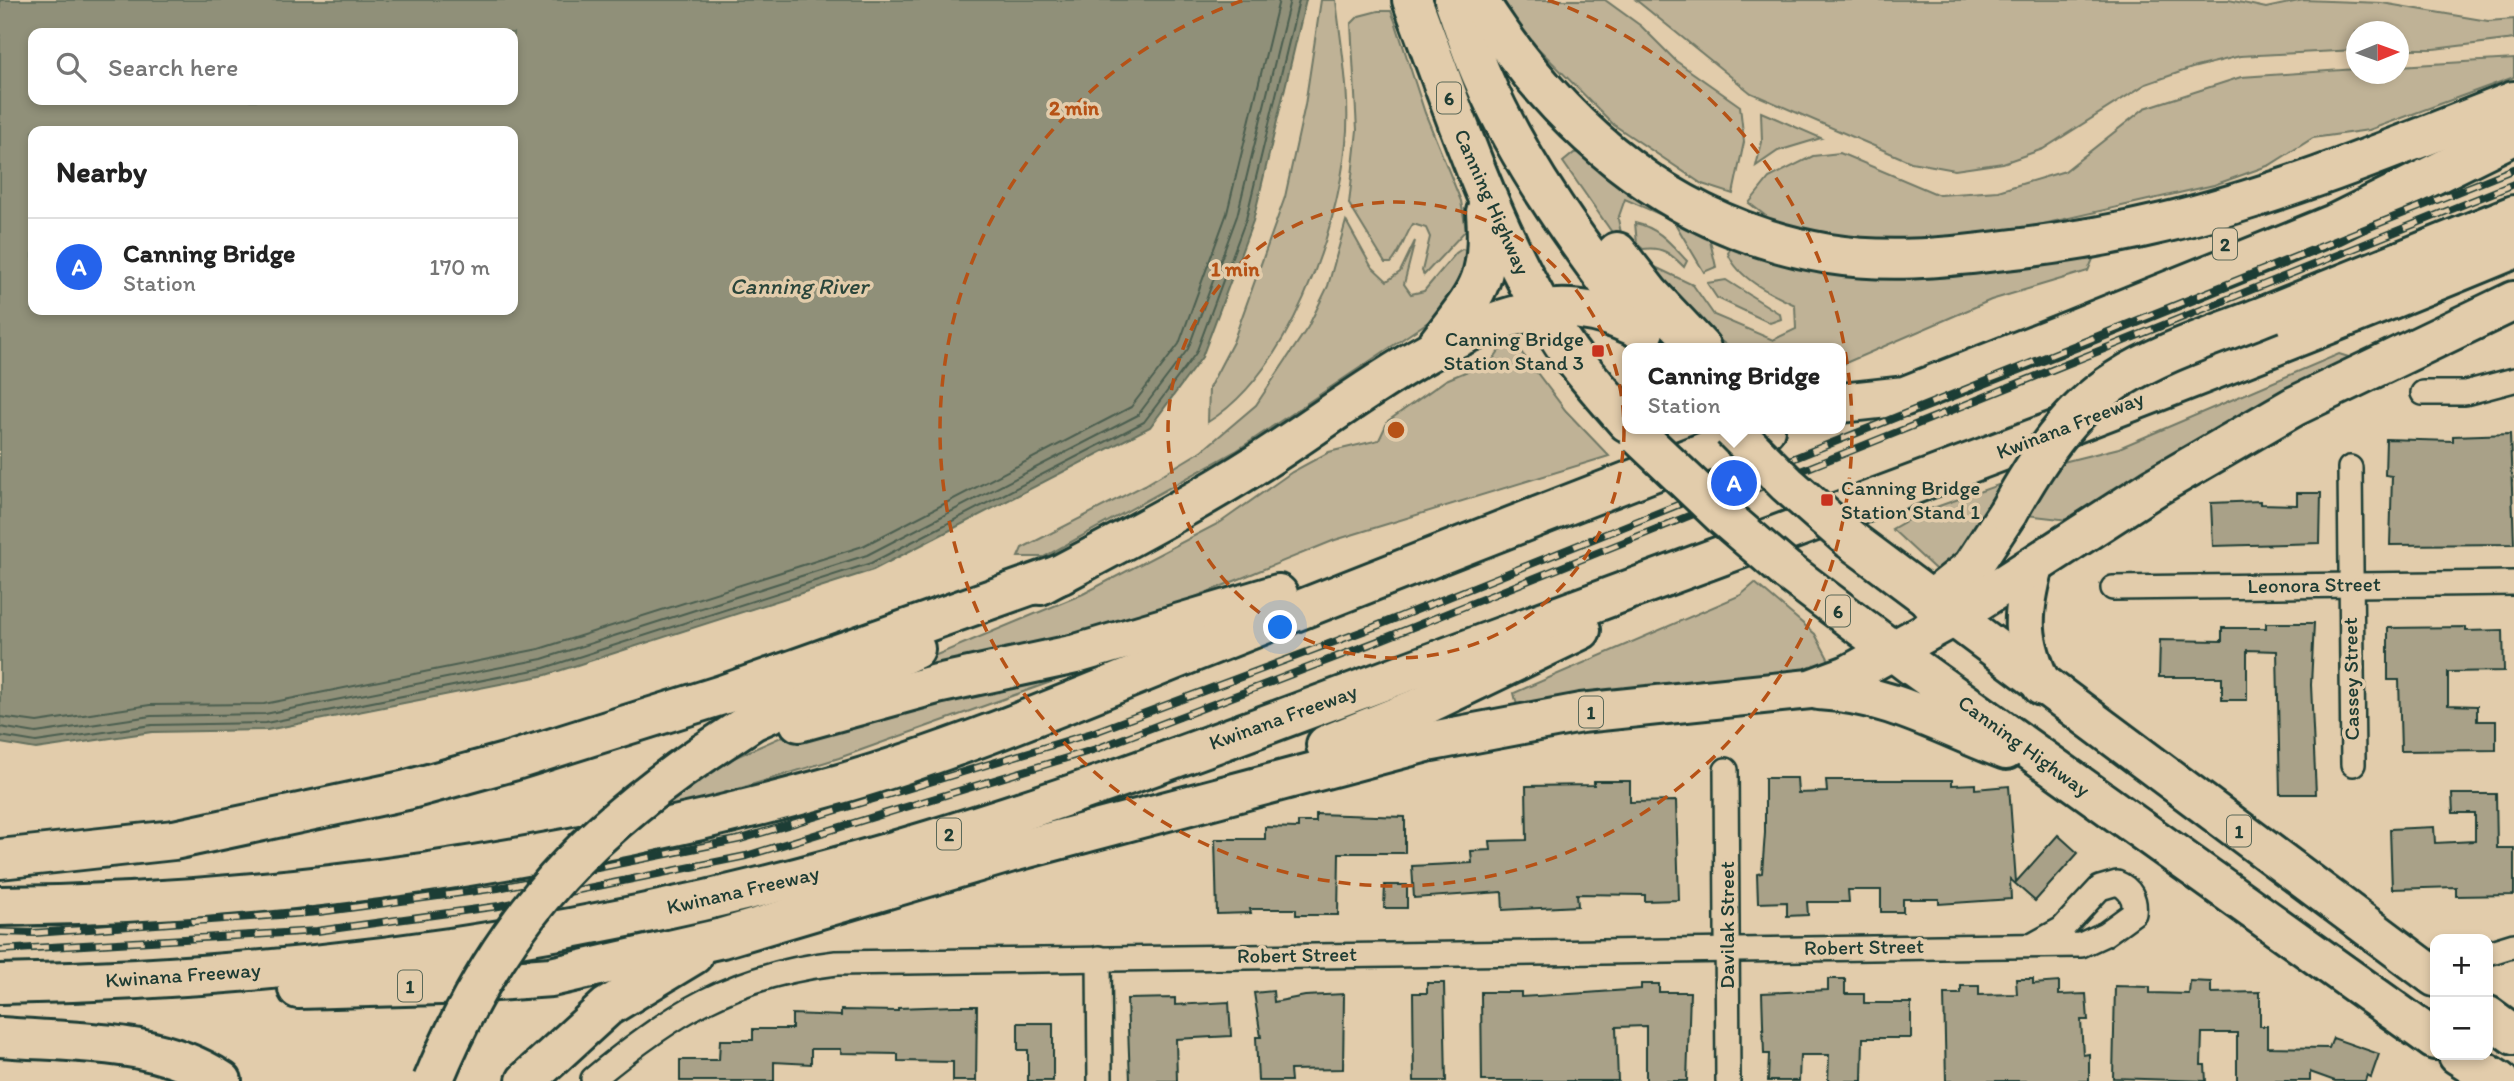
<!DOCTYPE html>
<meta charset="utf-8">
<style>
body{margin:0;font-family:Itim,sans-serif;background:#f6f6f6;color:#222}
.controls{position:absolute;right:21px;bottom:21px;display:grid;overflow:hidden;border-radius:14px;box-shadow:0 4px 10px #0003}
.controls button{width:63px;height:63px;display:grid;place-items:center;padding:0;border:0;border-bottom:2px solid #e0e0e0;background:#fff;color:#222;font:35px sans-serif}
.compass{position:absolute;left:2346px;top:21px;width:63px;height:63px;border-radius:50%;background:#fff;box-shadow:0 4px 10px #0003;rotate:89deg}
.you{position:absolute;left:1281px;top:628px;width:24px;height:24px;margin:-18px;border:5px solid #fff;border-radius:50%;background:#1a73e8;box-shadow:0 0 0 10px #1a73e833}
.badge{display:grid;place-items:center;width:46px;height:46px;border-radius:50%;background:#2563eb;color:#fff;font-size:23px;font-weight:700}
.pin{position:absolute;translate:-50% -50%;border:4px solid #fff;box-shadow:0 2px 7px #0006}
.popup{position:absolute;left:1622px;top:343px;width:224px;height:91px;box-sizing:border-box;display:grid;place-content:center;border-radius:14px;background:#fff;filter:drop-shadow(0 2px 5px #0005);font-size:23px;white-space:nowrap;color:#767676}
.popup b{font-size:26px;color:#222}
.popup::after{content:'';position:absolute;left:50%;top:100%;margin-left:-14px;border:14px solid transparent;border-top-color:#fff}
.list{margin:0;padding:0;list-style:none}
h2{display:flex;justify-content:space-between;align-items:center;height:91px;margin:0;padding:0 28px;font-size:30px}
h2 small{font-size:23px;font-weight:400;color:#767676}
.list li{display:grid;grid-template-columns:46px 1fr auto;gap:21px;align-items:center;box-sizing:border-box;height:98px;padding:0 28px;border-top:2px solid #e0e0e0}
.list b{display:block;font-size:26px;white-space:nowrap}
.list p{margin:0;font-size:23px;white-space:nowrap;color:#767676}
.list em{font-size:23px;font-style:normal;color:#767676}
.icon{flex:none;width:38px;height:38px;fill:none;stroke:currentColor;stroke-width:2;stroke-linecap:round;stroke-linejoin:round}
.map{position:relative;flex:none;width:2514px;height:1081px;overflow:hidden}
.search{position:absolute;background:#fff;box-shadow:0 4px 10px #0003;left:28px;top:28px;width:490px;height:77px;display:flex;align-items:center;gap:18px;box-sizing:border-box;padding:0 24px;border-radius:14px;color:#767676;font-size:26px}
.panel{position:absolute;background:#fff;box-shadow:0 4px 10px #0003;left:28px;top:126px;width:490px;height:189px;border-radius:14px}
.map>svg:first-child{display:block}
</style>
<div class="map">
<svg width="2514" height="1081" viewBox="0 0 2514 1081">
<rect width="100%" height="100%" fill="#e2ccab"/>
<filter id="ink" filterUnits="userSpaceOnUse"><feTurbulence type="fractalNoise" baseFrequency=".0143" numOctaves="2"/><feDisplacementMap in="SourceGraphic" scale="14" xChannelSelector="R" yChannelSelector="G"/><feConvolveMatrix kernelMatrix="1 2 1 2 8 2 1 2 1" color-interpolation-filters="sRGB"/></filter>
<g filter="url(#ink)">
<g fill="#bfb296" stroke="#6f7865" stroke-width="2">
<path d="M 1321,0 L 1336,0 C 1341,46 1351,97 1346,143 C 1337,234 1288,372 1208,422 L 1209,388 L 1233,342 L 1285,197 L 1305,105 Z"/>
<polygon points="1503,0 1605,0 1641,26 1676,61 1740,106 1744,142 1733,194 1702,184 1614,125 1521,31"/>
<polygon points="1636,0 2229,0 2266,8 2303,0 2382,3 2488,21 2514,19 2514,39 2434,49 2399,49 2398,32 2356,32 2356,50 2240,56 2192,68 2146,84 2043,149 2003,163 1955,170 1911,162 1751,93"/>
<path d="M 1378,11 L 1391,11 L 1395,21 L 1425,113 L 1461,201 L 1466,230 L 1424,275 L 1422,271 L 1430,237 L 1426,228 L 1413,224 C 1404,237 1401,253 1391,263 L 1385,263 L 1349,204 L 1357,130 L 1351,24 L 1359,16 Z"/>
<polygon points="2514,59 2514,77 2369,130 2313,138 2270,165 2214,185 2043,224 1923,245 1865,238 1821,238 1771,220 1749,203 1769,178 1813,156 1840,153 1939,195 1998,191 2065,171 2145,108 2241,77 2356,69 2356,74 2398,74 2399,66"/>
<polygon points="1761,112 1821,138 1778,151 1756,166 1762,142"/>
<polygon points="1588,151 1708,232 1716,267 1704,272 1673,220 1625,199 1618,219 1625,251 1563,162 1574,153"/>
<polygon points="1346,221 1371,266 1387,281 1400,272 1415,241 1404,284 1411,294 1424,291 1456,253 1462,249 1470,251 1453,302 1431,320 1236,451 1044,557 1018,557 1022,548 1145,485 1203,450 1256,405 1308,327 1328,286"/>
<path d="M 1635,223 C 1659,228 1671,244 1687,261 L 1684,267 C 1671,254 1662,246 1643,249 L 1637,244 Z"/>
<path d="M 1735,240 L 2096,252 L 2088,271 L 1991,300 L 1841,365 L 1841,348 L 1730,348 L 1706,329 L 1662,280 L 1653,266 L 1693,285 L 1714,315 L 1773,340 L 1796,329 L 1795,305 C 1771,294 1737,278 1728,253 Z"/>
<polygon points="1726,280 1780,314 1781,319 1770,323 1717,298 1707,283"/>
<polygon points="1509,336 1566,411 1609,456 1335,540 1134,622 908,678 905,668 1083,594 1221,522 1292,472 1329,452 1379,440 1388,421 1446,380 1492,361"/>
<polygon points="2339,354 2355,359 2279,395 2186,446 2069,520 2026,515 1949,571 1935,569 1892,529 1922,512 2063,462 2119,448"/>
<polygon points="1755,583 1815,634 1832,666 1519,713 1514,693 1741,595"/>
<polygon points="1076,673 839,758 649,816 678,788 729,760 788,734"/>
</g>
<path fill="#909079" stroke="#636f5d" stroke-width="2" fill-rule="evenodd" d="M 0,0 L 1306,0 L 1253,221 L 1202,357 L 1150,427 L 873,570 L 546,675 L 267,730 L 152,732 L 36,749 L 0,743 ZM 33,33 L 513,33 L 513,100 L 33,100 ZM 33,131 L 513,131 L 513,310 L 33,310 Z"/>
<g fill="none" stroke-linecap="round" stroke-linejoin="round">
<g stroke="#4c5e50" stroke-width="2">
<polyline points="0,717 37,722 150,705 264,704 539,649 863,546 1131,407 1179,344 1227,213 1279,0"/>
<polyline points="0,727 36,733 151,716 265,714 542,659 867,555 1138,415 1188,349 1237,216 1290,0"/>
<polyline points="0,736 36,742 152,725 266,723 544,668 871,563 1144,422 1196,353 1246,219 1299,0"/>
</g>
</g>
<g fill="#a9a188" stroke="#1f3d34" stroke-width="2">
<polygon points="2510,434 2514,544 2390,545 2392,476 2385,475 2386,439 2453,441 2453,436"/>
<polygon points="2297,493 2321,493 2320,543 2213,546 2211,503 2260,501 2260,504 2297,505"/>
<polygon points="2266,623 2314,623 2311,685 2316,794 2280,794 2277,651 2247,650 2247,700 2222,700 2222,677 2159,677 2160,640 2222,641 2222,628 2266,628"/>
<polygon points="2466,627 2466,631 2503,630 2504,671 2448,672 2448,705 2477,706 2477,721 2496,721 2496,750 2401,751 2399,680 2388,680 2388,628"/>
<polygon points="1765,778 1797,778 1798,793 1827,792 1826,780 1952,780 1952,785 1975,784 1975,789 2009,786 2016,882 2058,835 2078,853 2035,901 2010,879 2011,899 1939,904 1939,899 1903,899 1903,912 1881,912 1881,890 1848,890 1849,902 1807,902 1808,915 1787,916 1787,902 1758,903 1757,874 1762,873 1765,833"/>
<polygon points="1594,781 1630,781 1630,802 1676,801 1679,900 1645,901 1645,895 1577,894 1578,906 1503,910 1502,892 1414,898 1412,866 1472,863 1471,851 1491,850 1490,841 1527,840 1526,786 1594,785"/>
<polygon points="2452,794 2496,794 2497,848 2514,848 2514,895 2456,896 2456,887 2392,889 2390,829 2434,827 2435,843 2475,841 2475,813 2453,813"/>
<polygon points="1316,814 1405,817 1405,853 1339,853 1338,915 1296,915 1296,909 1250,909 1251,913 1217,914 1215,839 1265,839 1265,827 1298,828 1298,822 1316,822"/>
<polygon points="1385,885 1407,885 1407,908 1384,908"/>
<polygon points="1828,979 1845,979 1845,994 1864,994 1864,1003 1911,1003 1911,1038 1863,1038 1862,1081 1828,1081 1829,1055 1800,1055 1799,1081 1768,1081 1769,1054 1764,1054 1762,993 1828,990"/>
<polygon points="2016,979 2033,979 2033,984 2059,982 2059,995 2086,994 2088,1020 2081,1020 2083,1055 2089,1054 2089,1081 1946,1081 1944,994 1961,994 1961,986 1979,986 1979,995 2017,994"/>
<polygon points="2190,981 2211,982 2211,993 2260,992 2260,1026 2267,1026 2267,1047 2329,1048 2333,1038 2379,1054 2371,1077 2367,1075 2365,1081 2335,1081 2310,1072 2310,1081 2237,1081 2237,1033 2202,1033 2201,1065 2205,1065 2206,1081 2113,1078 2115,986 2150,987 2150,993 2189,994"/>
<polygon points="1427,983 1444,983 1446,1081 1414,1081 1413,993 1427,993"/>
<polygon points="1641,984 1659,984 1659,992 1690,992 1687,1081 1646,1081 1646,1026 1616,1027 1618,1081 1482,1081 1481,992 1521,992 1521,997 1586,993 1641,989"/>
<polygon points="1273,991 1274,1002 1305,996 1344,994 1343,1069 1290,1070 1291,1081 1258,1081 1256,1037 1261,1037 1254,993"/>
<polygon points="1175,998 1175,1005 1229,1002 1231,1036 1176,1039 1177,1081 1130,1081 1127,999"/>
<polygon points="954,1006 977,1006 976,1081 953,1081 953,1062 898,1061 898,1054 841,1053 841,1049 811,1049 811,1064 774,1062 774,1081 680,1081 680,1060 719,1060 720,1040 753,1040 753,1029 792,1029 792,1014 841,1016 841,1010 898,1011 898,1008"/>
<polygon points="1018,1023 1053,1023 1053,1081 1028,1081 1028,1050 1018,1050"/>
</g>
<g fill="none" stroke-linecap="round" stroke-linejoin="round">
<defs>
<g id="street">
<polyline points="2423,393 2465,393 2514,380"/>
<polyline points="2350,468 2353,764"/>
<polyline points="2113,588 2514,583"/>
<polyline points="1726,770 1728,1081"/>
<polyline points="2488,953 2514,945"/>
<polyline points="1099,958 1100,1081"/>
<path d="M 593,1079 C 671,1014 733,975 836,963 L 2081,945 L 2105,934 L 2134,913 C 2136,899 2130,888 2117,883 L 2100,888 L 2062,929 L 2033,945"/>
</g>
<g id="highway">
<path d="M 1412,0 C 1455,114 1492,230 1557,334 C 1576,365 1603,394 1627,422"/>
<path d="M 1454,0 C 1463,25 1471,51 1482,76 C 1521,167 1582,249 1642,328"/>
<path d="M 1478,0 C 1560,129 1673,228 1829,254 C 1885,263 1941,258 1997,251 C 2053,245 2109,236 2163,223 C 2280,196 2402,145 2514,101"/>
<polyline points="1617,252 1649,293 1701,348"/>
<polyline points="2271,313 2514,215"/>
<path d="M 1436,346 C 1477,292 1491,283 1486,212"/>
<polyline points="1841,403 1905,396 2072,330 2334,224 2514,135"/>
<polyline points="1852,541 2435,977"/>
<path d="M 2034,566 C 2021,616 2020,639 2042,686"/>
<polyline points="1786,570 1914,667 2435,1040"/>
<path d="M 1040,585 C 1115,545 1191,506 1263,460 C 1345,408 1445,324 1542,310 C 1580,305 1611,314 1644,331"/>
<polyline points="1930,601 1972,567 2008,512"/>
<path d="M 1818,690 C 1890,694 1940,725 2006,750"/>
<polyline points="799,722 937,684 1076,654 1278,594"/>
<polyline points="1326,745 1421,707 1581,630"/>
<polyline points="704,753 754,720 915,649"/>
<polyline points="0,859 174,840 407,790 512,761 722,695 1062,574"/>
<path d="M 0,906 C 283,903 568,861 840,784 C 962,749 1079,698 1196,651 C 1385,576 1575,501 1765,429"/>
<path d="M 0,984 C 282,979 565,942 837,867 C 1080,801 1314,705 1550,619 C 1873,500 2196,381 2514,249"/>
<polyline points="298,989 440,985 551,977 722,938 1009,853 1427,742 1581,713 1810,689 1848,675 1952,618 2155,487 2295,406 2514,301"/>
<polyline points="2488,1016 2514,1035"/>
<path d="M 0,1037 C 75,1043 157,1038 222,1081"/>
<polyline points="2458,1055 2499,1081"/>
<polyline points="526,1081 607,1007 693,955"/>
</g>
</defs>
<use href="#street" stroke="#1f3d34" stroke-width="28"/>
<use href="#highway" stroke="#1f3d34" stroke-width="44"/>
<use href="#street" stroke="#e2ccab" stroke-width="23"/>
<use href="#highway" stroke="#e2ccab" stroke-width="38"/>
<defs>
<g id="rail">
<polyline points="0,932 35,933 319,912 498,888 741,839 1092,733 1374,627 2514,169"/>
<polyline points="0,950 317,931 499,906 746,856 1096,749 1378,641 2514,184"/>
</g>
</defs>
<use href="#rail" stroke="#1f3d34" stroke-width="8"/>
<use href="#rail" stroke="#e2ccab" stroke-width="5" stroke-dasharray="16" stroke-linecap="butt"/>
<defs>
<g id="highway-bridge">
<polyline points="1732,429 1787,484 1852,541"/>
<polyline points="1639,436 1722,515 1786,570"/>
<path d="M 2008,512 C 2036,462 2068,411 2117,380 C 2164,350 2220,334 2271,313"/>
<path d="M 433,1081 C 493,935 574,841 704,753"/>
</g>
</defs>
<use href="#highway-bridge" stroke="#1f3d34" stroke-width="44" stroke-linecap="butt"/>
<use href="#highway-bridge" stroke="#e2ccab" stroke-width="38"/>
</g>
</g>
<g fill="none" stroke="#b65216" stroke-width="3.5" stroke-dasharray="12 9">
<circle cx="1396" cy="430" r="228"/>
<path d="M1548 0A456 456 0 1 1 1244 0"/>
</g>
<g fill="#c8321e" stroke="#e2ccab" stroke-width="2.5">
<rect x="1591" y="344" width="14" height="14" rx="3.5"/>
<rect x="1820" y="493" width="14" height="14" rx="3.5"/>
</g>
<g text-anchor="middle" stroke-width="7" stroke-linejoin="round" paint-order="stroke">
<g fill="#e2ccab" stroke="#5a6858" stroke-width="2">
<rect x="1437" y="82.5" width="24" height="31" rx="5"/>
<rect x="2213" y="228.5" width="24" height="31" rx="5"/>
<rect x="1826" y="595.5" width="24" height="31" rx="5"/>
<rect x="1579" y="696.5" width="24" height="31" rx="5"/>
<rect x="2227" y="815.5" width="24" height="31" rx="5"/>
<rect x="937" y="818.5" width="24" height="31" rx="5"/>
<rect x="398" y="970.5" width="24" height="31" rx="5"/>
</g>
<g font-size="19" font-weight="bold" fill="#1f3d34">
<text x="1449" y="105">6</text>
<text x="2225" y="251">2</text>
<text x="1838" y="618">6</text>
<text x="1591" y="719">1</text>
<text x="2239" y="838">1</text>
<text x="949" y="841">2</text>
<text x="410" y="993">1</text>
</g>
<g font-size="21" fill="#1f3d34" stroke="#e2ccab">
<text transform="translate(1492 202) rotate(66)" y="7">Canning Highway</text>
<text transform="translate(2070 425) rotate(-21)" y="7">Kwinana Freeway</text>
<text transform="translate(2314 585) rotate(-1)" y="7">Leonora Street</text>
<text transform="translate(2351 679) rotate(-91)" y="7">Cassey Street</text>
<text transform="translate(1283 717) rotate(-20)" y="7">Kwinana Freeway</text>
<text transform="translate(2024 746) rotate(36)" y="7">Canning Highway</text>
<text transform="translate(743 890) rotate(-13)" y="7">Kwinana Freeway</text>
<text transform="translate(1727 925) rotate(-90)" y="7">Davilak Street</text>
<text transform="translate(1864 947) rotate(-1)" y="7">Robert Street</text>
<text transform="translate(1297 955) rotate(-1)" y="7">Robert Street</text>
<text transform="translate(183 975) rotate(-4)" y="7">Kwinana Freeway</text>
</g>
<g font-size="21" fill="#1f3d34" stroke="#e2ccab" text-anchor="end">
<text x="1584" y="346">Canning Bridge<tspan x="1584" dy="24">Station Stand 3</tspan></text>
<text x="1841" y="495" text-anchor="start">Canning Bridge<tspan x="1841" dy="24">Station Stand 1</tspan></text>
</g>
<g font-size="23" font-style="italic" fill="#2a453b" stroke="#e2ccab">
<text x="799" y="294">Canning River</text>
</g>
</g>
<circle cx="1396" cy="430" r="10" fill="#b65216" stroke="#e2ccab" stroke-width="3.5"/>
<g font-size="21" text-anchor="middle" font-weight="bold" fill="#b65216" stroke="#e2ccab" stroke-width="7" stroke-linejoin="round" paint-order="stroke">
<text x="1074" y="115">2 min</text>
<text x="1235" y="276">1 min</text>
</g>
</svg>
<div class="controls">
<button>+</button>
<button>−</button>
</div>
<svg class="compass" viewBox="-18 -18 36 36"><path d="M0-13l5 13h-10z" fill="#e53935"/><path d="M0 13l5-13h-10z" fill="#767676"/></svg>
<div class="you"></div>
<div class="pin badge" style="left:1734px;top:483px">A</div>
<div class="popup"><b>Canning Bridge</b>Station</div>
<div class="search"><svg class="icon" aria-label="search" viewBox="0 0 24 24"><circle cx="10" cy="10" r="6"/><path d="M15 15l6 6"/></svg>Search here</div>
<section class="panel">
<h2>Nearby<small></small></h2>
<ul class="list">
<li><span class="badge">A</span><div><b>Canning Bridge</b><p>Station</p></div><em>170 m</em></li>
</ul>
</section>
</div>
